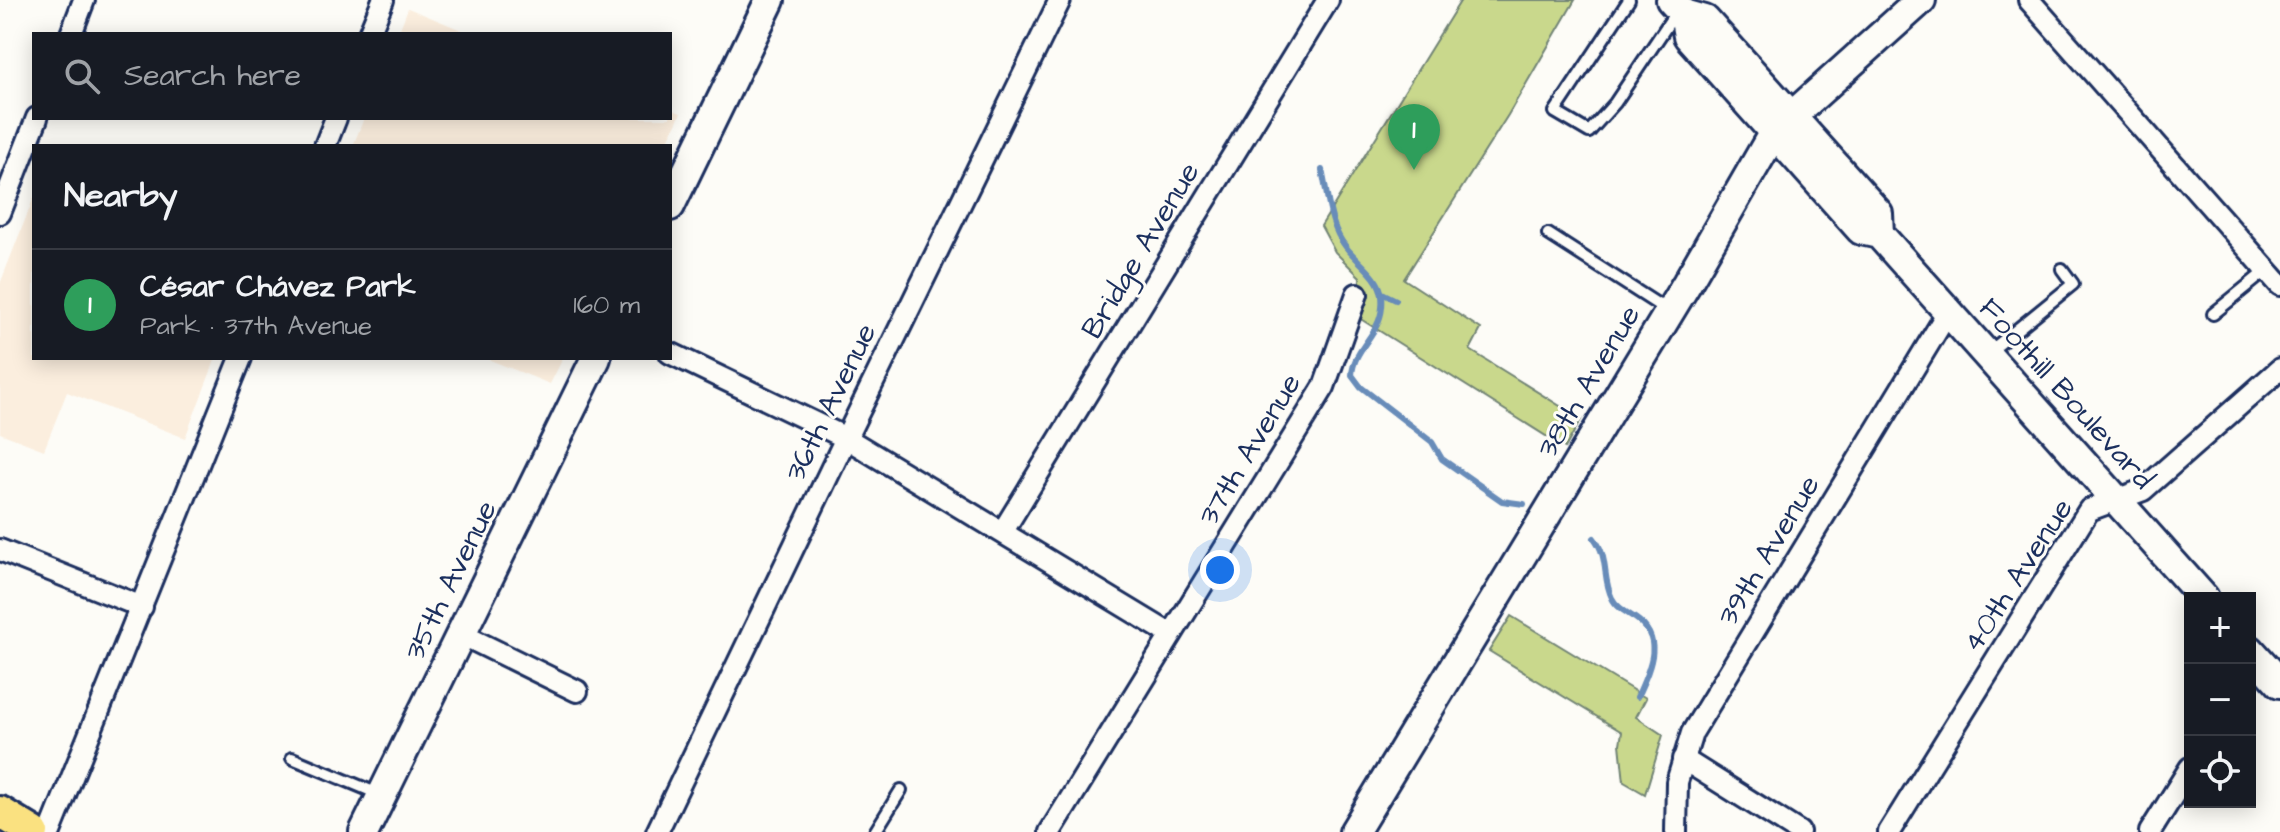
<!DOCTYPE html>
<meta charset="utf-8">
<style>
body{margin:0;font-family:"Architects Daughter",sans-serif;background:#242831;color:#f1f3f6}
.controls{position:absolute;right:24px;bottom:24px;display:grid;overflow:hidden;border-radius:0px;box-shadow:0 4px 20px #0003}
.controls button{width:72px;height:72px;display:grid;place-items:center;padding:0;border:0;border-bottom:2px solid #363941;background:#171b24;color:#f1f3f6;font:40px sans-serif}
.you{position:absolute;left:1220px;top:570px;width:28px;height:28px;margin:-20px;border:6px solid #fff;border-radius:50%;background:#1a73e8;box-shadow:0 0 0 12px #1a73e833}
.badge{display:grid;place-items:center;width:52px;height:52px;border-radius:50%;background:#919bb2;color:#fff;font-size:26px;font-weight:700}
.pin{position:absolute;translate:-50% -66px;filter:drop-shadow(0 2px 4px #0008)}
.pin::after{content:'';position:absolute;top:42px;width:28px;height:24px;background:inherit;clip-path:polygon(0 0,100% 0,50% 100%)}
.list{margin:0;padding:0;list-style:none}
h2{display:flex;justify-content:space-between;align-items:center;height:104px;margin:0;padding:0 32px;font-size:34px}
h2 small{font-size:26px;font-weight:400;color:#9ea1a6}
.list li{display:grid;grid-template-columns:52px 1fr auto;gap:24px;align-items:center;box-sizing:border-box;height:112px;padding:0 32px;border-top:2px solid #363941}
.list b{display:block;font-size:30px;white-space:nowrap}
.list p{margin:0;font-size:26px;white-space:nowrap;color:#9ea1a6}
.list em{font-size:26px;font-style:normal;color:#9ea1a6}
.icon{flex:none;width:44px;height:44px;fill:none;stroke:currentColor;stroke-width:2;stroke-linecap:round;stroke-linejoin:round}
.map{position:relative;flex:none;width:2280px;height:832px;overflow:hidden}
.search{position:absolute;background:#171b24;box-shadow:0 4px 20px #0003;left:32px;top:32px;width:640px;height:88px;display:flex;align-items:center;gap:20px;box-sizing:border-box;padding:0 28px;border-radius:0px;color:#9ea1a6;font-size:30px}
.panel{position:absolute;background:#171b24;box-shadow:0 4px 20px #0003;left:32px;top:144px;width:640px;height:216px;border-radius:0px}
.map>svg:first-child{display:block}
</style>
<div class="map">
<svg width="2280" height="832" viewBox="0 0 2280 832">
<rect width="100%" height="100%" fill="#fdfcf7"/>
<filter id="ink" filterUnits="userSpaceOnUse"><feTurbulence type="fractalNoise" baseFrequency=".0125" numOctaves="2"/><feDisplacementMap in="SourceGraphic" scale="16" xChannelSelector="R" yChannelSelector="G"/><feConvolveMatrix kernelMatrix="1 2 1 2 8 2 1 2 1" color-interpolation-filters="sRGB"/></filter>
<g filter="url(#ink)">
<g fill="#fbeede">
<polygon points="408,8 471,34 398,34"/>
<polygon points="670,109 681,113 665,146 353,146 364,118 670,118"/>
<polygon points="34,197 34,358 216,358 185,438 67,392 44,450 0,433 0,284"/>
<polygon points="485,358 563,358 550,384"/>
</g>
<g fill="#c9d88c" stroke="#728475" stroke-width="2">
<polygon points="1461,0 1575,0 1508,115 1404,279 1481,329 1470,350 1581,419 1565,448 1359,318 1360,277 1335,252 1321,226"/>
<polygon points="1511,616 1646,698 1636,717 1663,735 1645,794 1624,782 1620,744 1622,732 1489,651"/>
</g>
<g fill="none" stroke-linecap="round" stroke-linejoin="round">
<g stroke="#688cb9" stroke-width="6">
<path d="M 1322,170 C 1328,196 1329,226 1346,247 C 1357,262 1380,276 1382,296 C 1386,333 1354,344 1352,375 L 1361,387 L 1432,442 L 1442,459 L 1502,501 L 1524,504"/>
<polyline points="1382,293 1396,300"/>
<path d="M 1594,538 C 1609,557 1602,578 1612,598 C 1616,607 1627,613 1635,618 C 1666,639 1649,670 1637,697"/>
</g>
<defs>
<g id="lane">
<polyline points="1629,0 1555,112 1589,132 1615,103 1678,9"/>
<polyline points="1548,234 1668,311"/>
<polyline points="2213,314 2267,270"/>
<polyline points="1988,353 2073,284 2062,269"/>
<polyline points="292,758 381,795"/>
<polyline points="875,832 901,790"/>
</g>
<g id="street">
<polyline points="2029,0 2280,285"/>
<polyline points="71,34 84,0"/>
<polyline points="369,34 383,0"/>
<polyline points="325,146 336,118"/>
<polyline points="0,213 37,118"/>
<polyline points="670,353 846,438 1170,634"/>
<polyline points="1003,531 1328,0"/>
<polyline points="0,550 142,607"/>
<polyline points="461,634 577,691"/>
<polyline points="1683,759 1799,832"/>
<polyline points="50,832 241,358"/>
<polyline points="657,832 846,438 1060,0"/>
<polyline points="1050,832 1324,387 1357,294"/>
<polyline points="1676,832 1677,782 1692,733 1948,312"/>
<polyline points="1889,832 2089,510 2143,490 2280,369"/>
<polyline points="2150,832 2190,768"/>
</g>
<g id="secondary">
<polyline points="1671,0 1684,14 1688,36 1861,230 1879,234 2204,598"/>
<polyline points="1684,14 1705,20 1878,213 1879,234"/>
<polyline points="670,206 770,0"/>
<polyline points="2250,650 2280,683"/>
<polyline points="364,832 596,358"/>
<polyline points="1354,832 1687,283 1774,132 1921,0"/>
</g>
<polyline id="primary" points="0,812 33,832"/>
</defs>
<use href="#lane" stroke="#1b2f5e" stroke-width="16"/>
<use href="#street" stroke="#1b2f5e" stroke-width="26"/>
<use href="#secondary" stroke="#1b2f5e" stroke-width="34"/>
<use href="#primary" stroke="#1b2f5e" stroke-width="36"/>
<use href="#lane" stroke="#fdfcf7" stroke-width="10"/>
<use href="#street" stroke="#fdfcf7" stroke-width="20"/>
<use href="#secondary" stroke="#fdfcf7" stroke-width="28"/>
<use href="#primary" stroke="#fae180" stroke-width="30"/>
</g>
</g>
<g text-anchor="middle" stroke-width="6" stroke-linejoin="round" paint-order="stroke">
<g font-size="30" fill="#1b2f5e" stroke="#fdfcf7">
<text transform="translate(1140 250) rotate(-59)" y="10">Bridge Avenue</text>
<text transform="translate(1588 381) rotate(-59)" y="10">38th Avenue</text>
<text transform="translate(2067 393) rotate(48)" y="10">Foothill Boulevard</text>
<text transform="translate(830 402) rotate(-64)" y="10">36th Avenue</text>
<text transform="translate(1249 449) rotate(-59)" y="10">37th Avenue</text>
<text transform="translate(1768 550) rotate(-59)" y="10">39th Avenue</text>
<text transform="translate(2017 575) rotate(-57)" y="10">40th Avenue</text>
<text transform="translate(450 580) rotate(-64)" y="10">35th Avenue</text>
</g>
</g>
</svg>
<div class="controls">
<button>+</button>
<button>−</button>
<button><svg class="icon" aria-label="locate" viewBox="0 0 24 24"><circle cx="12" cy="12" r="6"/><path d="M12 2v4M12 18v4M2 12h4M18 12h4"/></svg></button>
</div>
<div class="you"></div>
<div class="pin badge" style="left:1414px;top:170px;background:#2e9e5b">1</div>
<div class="search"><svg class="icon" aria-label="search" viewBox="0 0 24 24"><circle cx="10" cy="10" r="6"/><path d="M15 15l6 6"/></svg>Search here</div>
<section class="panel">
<h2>Nearby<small></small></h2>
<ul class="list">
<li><span class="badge" style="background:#2e9e5b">1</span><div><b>César Chávez Park</b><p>Park · 37th Avenue</p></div><em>160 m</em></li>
</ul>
</section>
</div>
